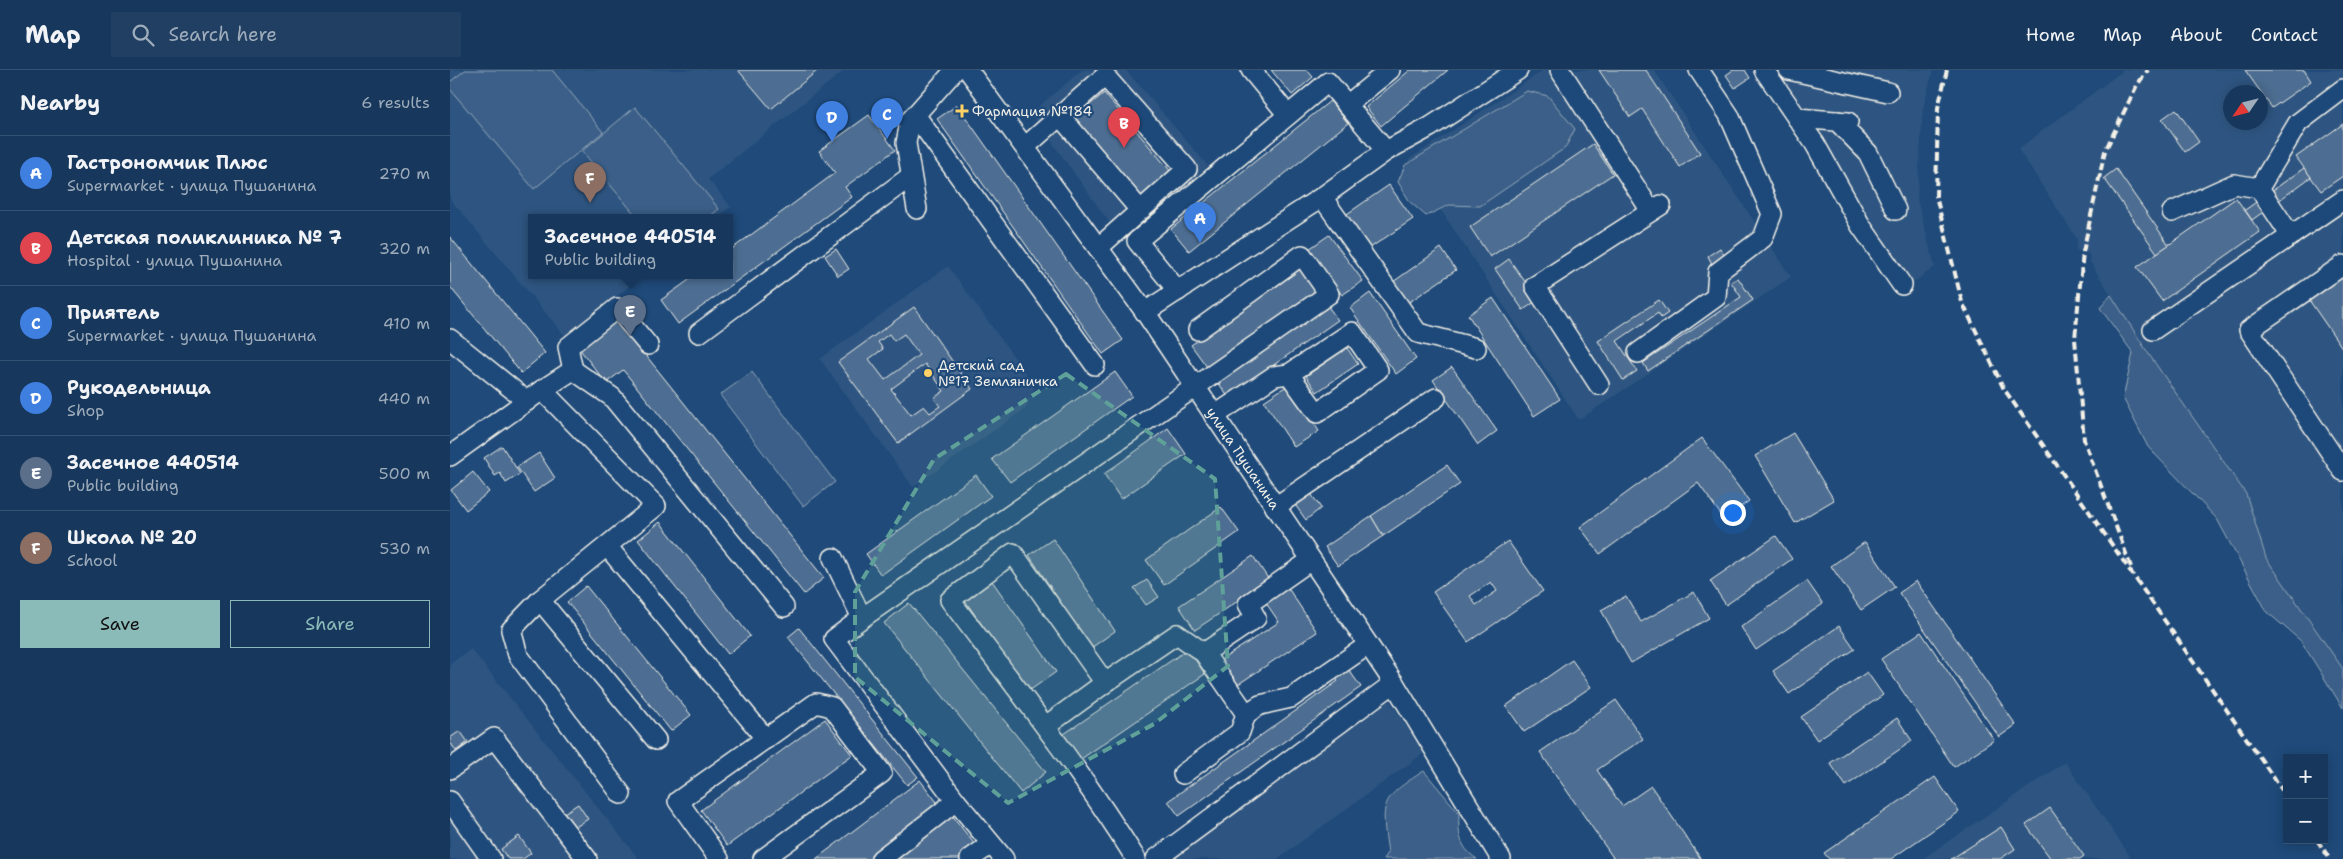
<!DOCTYPE html>
<meta charset="utf-8">
<style>
body{margin:0;font-family:"Shantell Sans",sans-serif;background:#203f62;color:#f1f3f6}
.controls{position:absolute;right:15px;bottom:15px;display:grid;overflow:hidden;border-radius:0px;box-shadow:0 2px 12px #0003}
.controls button{width:45px;height:45px;display:grid;place-items:center;padding:0;border:0;border-bottom:1px solid #365272;background:#17385c;color:#f1f3f6;font:25px sans-serif}
.compass{position:absolute;left:1773px;top:15px;width:45px;height:45px;border-radius:50%;background:#17385c;box-shadow:0 2px 12px #0003;rotate:235deg}
.you{position:absolute;left:1282px;top:442px;width:18px;height:18px;margin:-12px;border:4px solid #fff;border-radius:50%;background:#1a73e8;box-shadow:0 0 0 8px #1a73e833}
.badge{display:grid;place-items:center;width:32px;height:32px;border-radius:50%;background:#8bbbb9;color:#fff;font-size:16px;font-weight:700}
.pin{position:absolute;translate:-50% -41px;filter:drop-shadow(0 1px 2px #0008)}
.pin::after{content:'';position:absolute;top:26px;width:18px;height:15px;background:inherit;clip-path:polygon(0 0,100% 0,50% 100%)}
.popup{position:absolute;left:78px;top:144px;width:205px;height:65px;box-sizing:border-box;display:grid;place-content:center;border-radius:0px;background:#17385c;filter:drop-shadow(0 1px 4px #0005);font-size:16px;white-space:nowrap;color:#9eacbb}
.popup b{font-size:19px;color:#f1f3f6}
.popup::after{content:'';position:absolute;left:50%;top:100%;margin-left:-10px;border:10px solid transparent;border-top-color:#17385c}
.list{margin:0;padding:0;list-style:none}
h2{display:flex;justify-content:space-between;align-items:center;height:65px;margin:0;padding:0 20px;font-size:21px}
h2 small{font-size:16px;font-weight:400;color:#9eacbb}
.list li{display:grid;grid-template-columns:32px 1fr auto;gap:15px;align-items:center;box-sizing:border-box;height:75px;padding:0 20px;border-top:1px solid #365272}
.list b{display:block;font-size:19px;white-space:nowrap}
.list p{margin:0;font-size:16px;white-space:nowrap;color:#9eacbb}
.list em{font-size:16px;font-style:normal;color:#9eacbb}
.actions{display:flex;gap:10px;padding:15px 20px}
.actions a{flex:1;padding:11px 0;border:1px solid #8bbbb9;border-radius:0px;text-align:center;font-size:18px;color:#8bbbb9}
.actions .main{background:#8bbbb9;color:#111}
.icon{flex:none;width:28px;height:28px;fill:none;stroke:currentColor;stroke-width:2;stroke-linecap:round;stroke-linejoin:round}
.map{position:relative;flex:none;width:1893px;height:789px;overflow:hidden}
header{display:flex;align-items:center;gap:30px;box-sizing:border-box;height:70px;padding:0 25px;background:#17385c;border-bottom:1px solid #365272}
header strong{font-size:24px}
nav{display:flex;gap:28px;margin-inline-start:auto;font-size:18px}
.search{width:350px;height:45px;background:#203f62;display:flex;align-items:center;gap:12px;box-sizing:border-box;padding:0 18px;border-radius:0px;color:#9eacbb;font-size:19px}
main{display:flex}
aside{flex:1;background:#17385c}
.map>svg:first-child{display:block}
</style>
<header>
<strong>Map</strong>
<div class="search"><svg class="icon" aria-label="search" viewBox="0 0 24 24"><circle cx="10" cy="10" r="6"/><path d="M15 15l6 6"/></svg>Search here</div>
<nav><a>Home</a><a>Map</a><a>About</a><a>Contact</a></nav>
</header>
<main>
<aside>
<h2>Nearby<small>6 results</small></h2>
<ul class="list">
<li><span class="badge" style="background:#3f7fe0">A</span><div><b>Гастрономчик Плюс</b><p>Supermarket · улица Пушанина</p></div><em>270 m</em></li>
<li><span class="badge" style="background:#e0444e">B</span><div><b>Детская поликлиника № 7</b><p>Hospital · улица Пушанина</p></div><em>320 m</em></li>
<li><span class="badge" style="background:#3f7fe0">C</span><div><b>Приятель</b><p>Supermarket · улица Пушанина</p></div><em>410 m</em></li>
<li><span class="badge" style="background:#3f7fe0">D</span><div><b>Рукодельница</b><p>Shop</p></div><em>440 m</em></li>
<li><span class="badge" style="background:#5c6f8a">E</span><div><b>Засечное 440514</b><p>Public building</p></div><em>500 m</em></li>
<li><span class="badge" style="background:#8d6e63">F</span><div><b>Школа № 20</b><p>School</p></div><em>530 m</em></li>
</ul>
<div class="actions"><a class="main">Save</a><a>Share</a></div>
</aside>
<div class="map">
<svg width="1893" height="789" viewBox="0 0 1893 789">
<rect width="100%" height="100%" fill="#1f4a7a"/>
<filter id="ink" filterUnits="userSpaceOnUse"><feTurbulence type="fractalNoise" baseFrequency=".02" numOctaves="2"/><feDisplacementMap in="SourceGraphic" scale="10" xChannelSelector="R" yChannelSelector="G"/><feConvolveMatrix kernelMatrix="1 2 1 2 8 2 1 2 1" color-interpolation-filters="sRGB"/></filter>
<g filter="url(#ink)">
<g fill="#2d5581" fill-rule="evenodd">
<polygon points="0,0 395,0 258,109 281,137 267,147 81,147 81,205 194,205 115,266 0,129"/>
<polygon points="632,0 676,0 758,96 672,170 581,43"/>
<polygon points="1094,0 1204,0 1341,207 1129,350 958,90"/>
<polygon points="1310,0 1483,0 1473,39 1467,129 1485,197 1446,225 1377,102"/>
<path d="M 1674,0 L 1893,0 L 1893,599 L 1816,488 L 1796,423 L 1698,283 L 1640,192 L 1639,184 L 1626,180 L 1627,169 L 1568,79 ZM 1780,22 L 1810,22 L 1810,52 L 1780,52 Z"/>
<polygon points="498,196 585,316 576,338 463,417 370,289"/>
<polygon points="21,579 189,789 0,789 0,594"/>
<polygon points="938,628 974,683 827,789 724,789"/>
<polygon points="1615,692 1682,789 1472,789"/>
</g>
<g fill="#3a5f88" stroke="#97a8b8">
<polygon points="15,0 102,0 153,62 84,119 0,19 0,12"/>
<polygon points="1077,21 1098,26 1125,59 1115,78 1030,136 999,135 976,146 960,132 948,112 955,95"/>
<polygon points="185,37 269,139 259,147 187,147 132,81"/>
<polygon points="1661,225 1698,283 1796,424 1816,488 1893,599 1893,638 1851,571 1817,542 1767,449 1698,377 1673,328 1683,283 1650,238"/>
<polygon points="302,302 385,412 353,436 270,325"/>
<path d="M 974,701 L 1009,743 C 1008,764 1009,777 1027,789 L 934,789 L 938,783 C 931,733 929,729 974,701 Z"/>
</g>
<g fill="#4d6e92" stroke="#f4f1e8" fill-rule="evenodd">
<polygon points="288,0 368,0 321,39"/>
<polygon points="821,0 857,0 863,7 842,25"/>
<polygon points="960,0 998,0 931,56 916,37"/>
<polygon points="1149,0 1196,0 1250,83 1230,97 1192,39 1180,47"/>
<polygon points="1283,0 1295,0 1300,8 1285,18 1276,5"/>
<polygon points="1795,0 1854,0 1861,11 1822,38"/>
<polygon points="654,23 722,103 691,129 623,49"/>
<polygon points="880,31 898,53 739,181 721,159"/>
<polygon points="507,35 673,270 653,284 487,49"/>
<polygon points="1726,39 1749,72 1735,82 1712,49"/>
<polygon points="419,45 445,80 395,117 402,127 228,254 211,230 246,205 279,205 279,181 385,103 369,81"/>
<polygon points="1893,54 1893,106 1871,121 1846,87"/>
<polygon points="1143,74 1163,104 1040,187 1020,157"/>
<polygon points="1854,98 1861,107 1802,150 1795,140"/>
<polygon points="1666,99 1719,175 1707,183 1654,108"/>
<polygon points="939,115 963,149 917,180 894,146"/>
<polygon points="1786,128 1810,162 1712,231 1687,197"/>
<polygon points="879,165 913,211 892,225 859,179"/>
<polygon points="0,167 95,283 71,303 0,217"/>
<polygon points="991,178 1006,200 958,233 943,212"/>
<polygon points="1270,178 1275,187 1262,194 1258,186"/>
<polygon points="386,179 399,199 388,206 375,186"/>
<polygon points="1059,189 1088,230 1073,240 1045,199"/>
<polygon points="851,198 867,220 757,297 741,275"/>
<polygon points="1893,206 1893,279 1859,230"/>
<polygon points="1288,208 1303,230 1198,301 1193,293 1291,227 1281,212"/>
<polygon points="920,223 966,289 946,304 900,238"/>
<polygon points="1043,228 1110,329 1084,346 1018,245"/>
<polygon points="1209,230 1218,243 1211,248 1208,243 1167,271 1187,301 1173,310 1148,271"/>
<polygon points="877,235 888,250 778,327 768,312"/>
<path d="M 464,237 L 522,319 L 448,373 L 388,292 ZM 439,264 L 444,271 L 454,264 L 469,285 L 435,310 L 419,289 L 433,279 L 428,272 ZM 475,294 L 494,321 L 484,328 L 490,336 L 480,343 L 474,336 L 461,345 L 441,319 Z"/>
<polygon points="166,248 374,508 354,524 173,300 156,313 128,277"/>
<polygon points="897,278 908,294 867,322 856,306"/>
<polygon points="1002,297 1047,361 1028,375 983,310"/>
<polygon points="665,302 682,326 560,412 542,389"/>
<polygon points="838,315 869,361 844,377 814,331"/>
<polygon points="718,358 736,384 671,429 654,404"/>
<polygon points="1343,363 1384,430 1345,453 1305,386"/>
<polygon points="1252,368 1299,431 1274,449 1248,413 1150,484 1130,457"/>
<polygon points="52,376 70,404 56,413 50,403 45,406 34,388"/>
<polygon points="89,383 105,408 84,422 67,397"/>
<polygon points="997,395 1010,414 933,466 921,446"/>
<polygon points="23,402 39,422 16,440 1,420"/>
<polygon points="526,405 541,426 431,505 416,484"/>
<polygon points="859,421 871,438 856,450 843,432"/>
<polygon points="771,437 789,462 714,515 696,490"/>
<polygon points="921,446 933,466 888,496 875,477"/>
<polygon points="210,452 300,566 278,584 188,470"/>
<polygon points="1326,466 1342,489 1276,535 1260,511"/>
<polygon points="603,469 665,561 641,578 579,485"/>
<path d="M 1058,471 L 1093,521 L 1018,572 L 983,522 ZM 1041,512 L 1047,521 L 1026,535 L 1020,526 Z"/>
<polygon points="1415,472 1445,517 1411,540 1381,496"/>
<polygon points="803,486 819,510 745,560 729,536"/>
<polygon points="540,508 606,602 579,621 513,528"/>
<polygon points="697,510 709,527 696,535 684,518"/>
<polygon points="1357,511 1373,534 1306,580 1291,557"/>
<polygon points="1466,511 1566,655 1549,667 1449,523"/>
<polygon points="836,515 867,562 787,615 771,590 829,552 814,530"/>
<polygon points="136,516 241,645 221,661 117,532"/>
<polygon points="1244,522 1259,548 1181,593 1151,540 1176,526 1191,552"/>
<polygon points="459,533 596,702 571,723 434,553"/>
<polygon points="1389,556 1405,579 1339,624 1323,601"/>
<polygon points="349,558 468,707 457,715 338,567"/>
<polygon points="1471,562 1544,670 1504,697 1431,589"/>
<polygon points="738,579 755,604 628,691 611,666"/>
<polygon points="1122,590 1141,617 1074,662 1056,636"/>
<polygon points="896,596 911,617 729,746 718,731 888,611 883,605"/>
<polygon points="1417,602 1433,625 1367,670 1351,647"/>
<polygon points="1166,630 1193,669 1147,700 1172,736 1201,716 1251,789 1164,789 1090,682"/>
<polygon points="1447,648 1462,671 1396,716 1380,693"/>
<polygon points="375,649 402,685 277,776 251,740"/>
<polygon points="10,661 18,672 6,681 0,672 0,668"/>
<polygon points="1485,707 1509,742 1441,789 1379,789 1374,783"/>
<polygon points="470,710 490,736 421,789 366,789"/>
<polygon points="128,734 138,749 121,760 111,745"/>
<polygon points="1600,738 1634,786 1630,789 1601,789 1576,755"/>
<polygon points="501,744 526,776 509,789 443,789"/>
<polygon points="1551,757 1565,779 1550,789 1501,789"/>
<polygon points="69,766 81,783 73,789 58,789 51,779"/>
</g>
<g fill="none" stroke-linecap="round" stroke-linejoin="round">
<defs>
<g id="minor">
<path id="s1" d="M 518,0 L 695,242 L 944,613 L 1051,789"/>
<polyline points="801,0 838,45"/>
<polyline points="1110,0 1201,141"/>
<polyline points="1314,0 1365,74 1411,156 1452,215"/>
<polyline points="1339,0 1438,22"/>
<polyline points="897,35 940,0"/>
<polyline points="466,46 645,295"/>
<polyline points="610,46 690,140"/>
<polyline points="1347,48 1398,52"/>
<polyline points="1387,51 1418,83 1446,140"/>
<polyline points="460,52 456,73 467,139"/>
<polyline points="458,53 505,0"/>
<polyline points="575,77 655,6 737,99 648,178"/>
<polyline points="872,127 968,263 1026,278"/>
<polyline points="1722,142 1784,114 1809,118"/>
<polyline points="1841,166 1809,118 1848,53 1893,19"/>
<polyline points="1893,195 1799,260 1893,401"/>
<polyline points="728,221 687,171 878,12 936,81"/>
<polyline points="695,242 872,127 936,81 980,57 1068,0"/>
<polyline points="1703,260 1893,130"/>
<polyline points="249,263 461,106"/>
<polyline points="0,269 77,331"/>
<polyline points="1188,283 1266,227 1268,202 1313,168 1322,144 1279,45 1249,0"/>
<polyline points="123,300 118,277 167,238 198,275"/>
<polyline points="1149,315 1085,216 1211,135"/>
<polyline points="92,320 123,300 162,327 334,537"/>
<polyline points="764,346 824,306 839,304 902,262 928,300 867,343 839,304"/>
<polyline points="0,386 92,320 206,436 90,530 61,560 68,585 171,724"/>
<polyline points="825,437 986,328"/>
<polyline points="157,476 316,669"/>
<polyline points="383,488 412,548 384,569 506,731 554,789"/>
<polyline points="90,530 206,670"/>
<polyline points="412,548 879,224 852,185 748,260"/>
<polyline points="655,613 727,564 754,583"/>
<polyline points="796,644 754,583 806,548 798,534 861,490"/>
<path d="M 596,656 L 655,613 L 563,483 L 500,530 C 564,615 630,699 686,789"/>
<polyline points="0,699 44,668 137,789"/>
<polyline points="733,704 790,662 796,644 810,635 841,628 918,575"/>
<polyline points="0,731 41,789"/>
<polyline points="269,789 228,731 366,633 382,637 432,703 313,789"/>
<polyline points="431,789 506,731"/>
<polyline points="520,789 541,774"/>
<polyline points="706,789 944,613"/>
</g>
</defs>
<use href="#minor" stroke="#f4f1e8" stroke-width="22"/>
<use href="#minor" stroke="#1f4a7a" stroke-width="19"/>
<g stroke="#f4f1e8" stroke-width="4" stroke-dasharray="8 4" stroke-linecap="butt">
<polyline points="1497,0 1488,38 1486,126 1512,232 1554,319 1837,727"/>
<polyline points="1681,497 1634,370 1625,269 1633,182 1655,81 1687,15 1698,0"/>
<polyline points="1867,770 1880,789"/>
</g>
</g>
</g>
<path fill="#5fa199" fill-opacity="0.2" stroke="#5fa199" stroke-width="4" stroke-dasharray="10 6" stroke-linejoin="round" d="M 616,304 L 765,409 L 778,596 L 704,654 L 558,733 L 405,607 L 405,522 L 484,389 Z"/>
<g fill="#ffd166" stroke="#1f4a7a" stroke-width="2">
<path d="M509.5 33.5h5v5h5v5h-5v5h-5v-5h-5v-5h5z"/>
<circle cx="478" cy="303" r="5"/>
</g>
<g text-anchor="middle" stroke-width="4.5" stroke-linejoin="round" paint-order="stroke">
<g font-size="14" fill="#f4f1e8" stroke="#1f4a7a" text-anchor="start">
<text x="522" y="46">Фармация №184</text>
<text x="488" y="300">Детский сад<tspan x="488" dy="16">№17 Земляничка</tspan></text>
</g>
<g font-size="14" fill="#f4f1e8" stroke="#1f4a7a">
<text dy="5" stroke="none"><textPath href="#s1" startOffset="476">улица Пушанина</textPath></text>
</g>
</g>
</svg>
<div class="controls">
<button>+</button>
<button>−</button>
</div>
<svg class="compass" viewBox="-18 -18 36 36"><path d="M0-13l5 13h-10z" fill="#e53935"/><path d="M0 13l5-13h-10z" fill="#9eacbb"/></svg>
<div class="you"></div>
<div class="pin badge" style="left:750px;top:173px;background:#3f7fe0">A</div>
<div class="pin badge" style="left:674px;top:78px;background:#e0444e">B</div>
<div class="pin badge" style="left:437px;top:69px;background:#3f7fe0">C</div>
<div class="pin badge" style="left:382px;top:72px;background:#3f7fe0">D</div>
<div class="pin badge" style="left:180px;top:266px;background:#5c6f8a">E</div>
<div class="popup"><b>Засечное 440514</b>Public building</div>
<div class="pin badge" style="left:140px;top:133px;background:#8d6e63">F</div>
</div>
</main>
